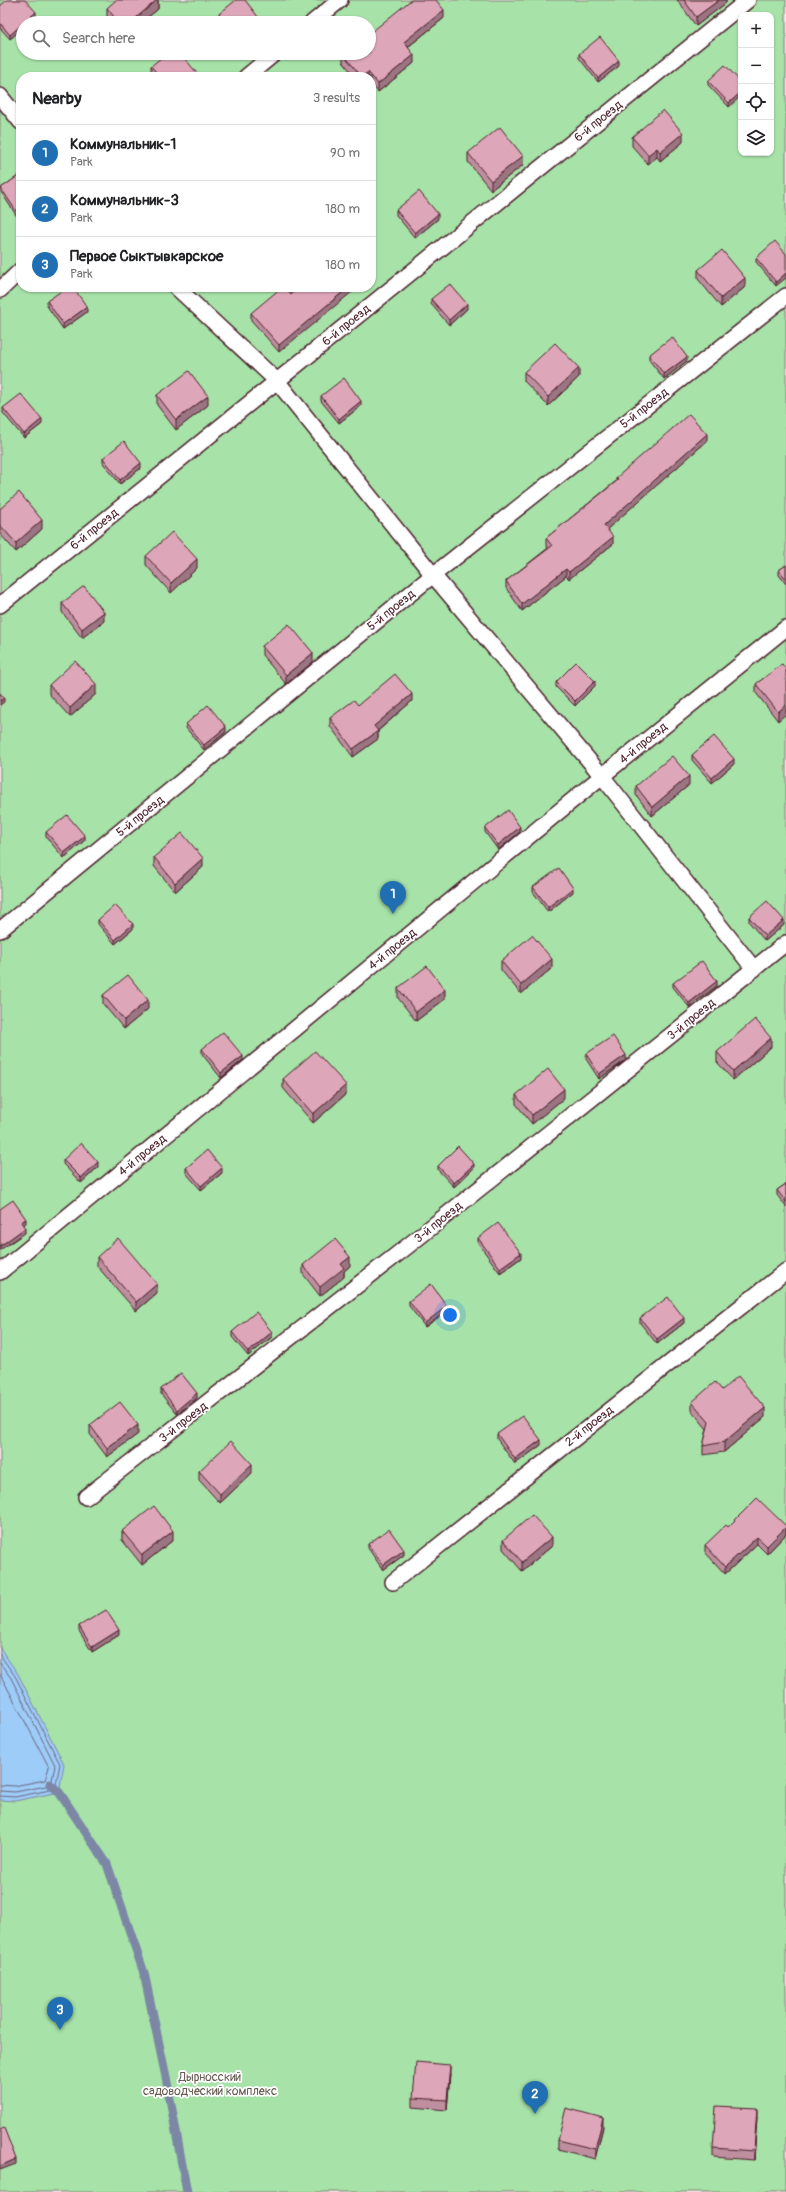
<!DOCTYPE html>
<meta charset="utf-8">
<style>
body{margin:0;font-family:Pangolin,sans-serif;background:#f6f6f6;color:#202124}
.controls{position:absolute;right:12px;top:12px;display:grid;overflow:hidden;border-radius:8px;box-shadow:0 1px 3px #0004}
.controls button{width:36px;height:36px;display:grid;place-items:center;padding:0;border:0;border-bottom:1px solid #e0e0e0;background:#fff;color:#202124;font:20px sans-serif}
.you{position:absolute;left:450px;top:1315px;width:14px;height:14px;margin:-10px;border:3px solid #fff;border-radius:50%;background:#1a73e8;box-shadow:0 0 0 6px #1a73e833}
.badge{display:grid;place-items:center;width:26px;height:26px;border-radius:50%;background:#1f6fb2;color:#fff;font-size:13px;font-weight:700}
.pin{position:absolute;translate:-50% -33px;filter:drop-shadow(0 1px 2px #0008)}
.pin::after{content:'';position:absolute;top:21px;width:14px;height:12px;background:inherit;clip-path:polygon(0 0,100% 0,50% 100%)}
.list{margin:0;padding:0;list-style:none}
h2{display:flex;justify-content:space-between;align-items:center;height:52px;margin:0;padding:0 16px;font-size:17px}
h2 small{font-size:13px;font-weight:400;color:#757577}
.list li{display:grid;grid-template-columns:26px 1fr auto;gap:12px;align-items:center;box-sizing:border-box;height:56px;padding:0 16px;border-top:1px solid #e0e0e0}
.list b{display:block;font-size:15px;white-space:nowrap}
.list p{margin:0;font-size:13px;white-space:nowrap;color:#757577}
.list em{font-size:13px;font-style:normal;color:#757577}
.icon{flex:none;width:22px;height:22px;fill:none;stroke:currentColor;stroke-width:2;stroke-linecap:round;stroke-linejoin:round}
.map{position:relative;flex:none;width:786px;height:2192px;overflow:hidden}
.search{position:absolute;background:#fff;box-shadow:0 1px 3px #0004;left:16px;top:16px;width:360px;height:44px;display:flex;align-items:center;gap:10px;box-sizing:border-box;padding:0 14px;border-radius:22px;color:#757577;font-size:15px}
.panel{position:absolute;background:#fff;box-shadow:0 1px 3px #0004;left:16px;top:72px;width:360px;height:220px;border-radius:16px}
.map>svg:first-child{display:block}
</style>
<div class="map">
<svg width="786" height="2192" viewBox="0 0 786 2192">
<rect width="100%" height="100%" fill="#f5e4ea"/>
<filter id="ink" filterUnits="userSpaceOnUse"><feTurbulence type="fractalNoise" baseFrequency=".025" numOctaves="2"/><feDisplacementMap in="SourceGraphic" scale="8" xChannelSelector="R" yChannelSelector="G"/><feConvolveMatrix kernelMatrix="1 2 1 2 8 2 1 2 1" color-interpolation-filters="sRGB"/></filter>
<g filter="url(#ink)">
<path fill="#a7e2a8" stroke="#78806a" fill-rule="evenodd" d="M 0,0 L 786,0 L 786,2192 L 0,2192 ZM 741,15 L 771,15 L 771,153 L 741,153 ZM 23,23 L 369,23 L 369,53 L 23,53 ZM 21,77 L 371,77 L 371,287 L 21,287 Z"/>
<polygon fill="#9dccf8" stroke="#7c87a6" points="0,1648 18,1674 64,1764 59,1792 15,1801 0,1800"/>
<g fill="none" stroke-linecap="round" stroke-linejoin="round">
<g stroke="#6b647d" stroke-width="1">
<polyline points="0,1655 15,1676 60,1764 55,1789 15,1797 0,1796"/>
<polyline points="0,1663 11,1678 55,1765 51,1785 15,1792 0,1791"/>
<polyline points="0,1674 49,1767 45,1780 14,1786 0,1785"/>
</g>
<polyline stroke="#7c87a6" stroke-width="9" points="50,1784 59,1792 107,1864 144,1973 166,2077 187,2192"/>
<defs>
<g id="lane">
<polyline points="312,23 340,0"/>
<polyline points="246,77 275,53"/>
<polyline points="0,96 21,122"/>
<polyline points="176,287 277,381 433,575 602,776 754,969"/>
<polyline points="0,290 21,270"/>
<polyline points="0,605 748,0"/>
<polyline points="0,930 433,575 786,296"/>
<polyline points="0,1272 602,776 786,628"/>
<polyline points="86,1497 409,1245 786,943"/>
<polyline points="393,1582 786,1271"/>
</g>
</defs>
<use href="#lane" stroke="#4a1f2b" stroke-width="18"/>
<use href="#lane" stroke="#fff" stroke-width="15"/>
</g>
<g fill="#bf8f9f" stroke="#4a1f2b">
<polygon points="158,0 158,9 141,23 112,23 107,17 107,8"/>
<polygon points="677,0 726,0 726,3 696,26"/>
<polygon points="0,6 36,17 29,23 23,23 23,28 10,39 0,28"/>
<polygon points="214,18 259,22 258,23 214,23"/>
<polygon points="444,18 408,47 414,63 378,92 371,84 371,77 355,77 343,62 343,54"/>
<polygon points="579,54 619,66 598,82 579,58"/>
<polygon points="151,66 197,77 153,77 151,75"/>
<polygon points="708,81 741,82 729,107 708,85"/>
<polygon points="632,137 683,142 660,161 657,157 648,164 632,146"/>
<polygon points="468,153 523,165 491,190 468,162"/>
<polygon points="21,174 21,217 18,218 1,192 1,188"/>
<polygon points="396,210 438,219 415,238 396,215"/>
<polygon points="786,254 776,286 756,262 756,258"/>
<polygon points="698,270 745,287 721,307 698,279"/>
<polygon points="291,294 279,352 251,320 251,313"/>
<polygon points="431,299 467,309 449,325 431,304"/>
<polygon points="47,301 87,312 63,329 47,306"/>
<polygon points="649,355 687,361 664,379 649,360"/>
<polygon points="524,372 579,377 548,406 524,381"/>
<polygon points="157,395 208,405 176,430 157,405"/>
<polygon points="321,396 361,406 339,423 321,401"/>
<polygon points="3,408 42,424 24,438 3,413"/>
<polygon points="707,441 607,529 613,544 569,579 566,576 522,611 506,588 506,581 548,548 546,545 546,538 616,481 616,478"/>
<polygon points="103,458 141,468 120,484 103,463"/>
<polygon points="0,509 42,529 16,552 0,534"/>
<polygon points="146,556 197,568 171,593 146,565"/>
<polygon points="786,565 786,584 779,575 779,570"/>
<polygon points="62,603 104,621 82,638 62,612"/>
<polygon points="262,646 313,662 286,684 262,655"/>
<polygon points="782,664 778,721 756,693 756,684"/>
<polygon points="556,682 595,686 575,706 556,687"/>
<polygon points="49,685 96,694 70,717 49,694"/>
<polygon points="412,701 378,731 378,739 353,757 330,726 330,718 358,705"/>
<polygon points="186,724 226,732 204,750 186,728"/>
<polygon points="692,755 734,764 712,783 692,760"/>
<polygon points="689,785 652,816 636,795 636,786"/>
<polygon points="485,828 520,832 498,850 485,832"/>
<polygon points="46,832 85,840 64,858 46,837"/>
<polygon points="154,857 203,867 175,892 154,866"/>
<polygon points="533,887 573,892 548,912 533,892"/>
<polygon points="749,917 784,925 765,941 749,922"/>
<polygon points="98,920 133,929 115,944 98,924"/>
<polygon points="501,961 552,968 521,994 501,970"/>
<polygon points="673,983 717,986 689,1007 673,987"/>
<polygon points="398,988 445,999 416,1021 398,998"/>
<polygon points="103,995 148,1009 124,1029 103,1004"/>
<polygon points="771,1047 733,1080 717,1062 717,1052"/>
<polygon points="202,1049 243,1060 221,1078 202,1054"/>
<polygon points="586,1054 626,1060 599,1079 586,1059"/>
<polygon points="283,1079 346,1094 313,1123 283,1088"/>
<polygon points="516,1095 564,1098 532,1124 516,1104"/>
<polygon points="63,1160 98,1167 81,1183 63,1164"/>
<polygon points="438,1166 474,1168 454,1187 438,1170"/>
<polygon points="186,1168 222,1173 201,1190 186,1173"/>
<polygon points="786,1184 786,1207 777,1195 777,1190"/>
<polygon points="478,1238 521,1258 500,1273 478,1243"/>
<polygon points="97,1257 157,1293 136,1311 97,1266"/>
<polygon points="303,1265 350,1266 344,1271 344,1277 320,1296 303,1274"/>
<polygon points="409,1301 447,1311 425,1327 409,1306"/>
<polygon points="640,1318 684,1323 657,1344 640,1323"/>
<polygon points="232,1332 272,1337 248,1356 232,1337"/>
<polygon points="161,1389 197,1398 177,1414 161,1394"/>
<polygon points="722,1390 765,1417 724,1452 703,1455 703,1446 707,1429 692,1411 692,1402"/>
<polygon points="90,1425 138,1434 107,1457 90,1434"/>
<polygon points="497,1434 541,1445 515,1464 497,1439"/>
<polygon points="199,1471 252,1473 220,1503 199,1480"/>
<polygon points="786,1526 786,1534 767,1554 757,1544 725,1574 705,1552 705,1545"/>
<polygon points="122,1531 173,1540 142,1565 122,1540"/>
<polygon points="503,1540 552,1546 522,1571 503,1549"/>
<polygon points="368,1544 404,1555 383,1570 368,1548"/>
<polygon points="79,1626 119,1635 92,1652 79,1631"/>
<polygon points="450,2074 447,2110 413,2107 413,2098"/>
<polygon points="757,2117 754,2160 713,2157 713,2148"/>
<polygon points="603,2127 595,2159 558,2149 558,2140"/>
</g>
<g fill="#9b7482" stroke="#4a1f2b">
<polygon points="157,0 158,0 158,9 141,23 130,23"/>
<polygon points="719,0 726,0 726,3 696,26 696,17"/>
<polygon points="444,10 444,18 404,50 404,42"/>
<polygon points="36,12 36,17 29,23 24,23"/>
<polygon points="259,18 259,22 258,23 252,23"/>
<polygon points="23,23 23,28 10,39 10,35"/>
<polygon points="414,55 414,63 378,92 378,84"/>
<polygon points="619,61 619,66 598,82 598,78"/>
<polygon points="368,72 368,77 362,77"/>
<polygon points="197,73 197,77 192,77"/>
<polygon points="741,92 741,96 729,107 729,103"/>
<polygon points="683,133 683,142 660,161 660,152"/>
<polygon points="657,148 657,157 648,164 648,155"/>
<polygon points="523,156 523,165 491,190 491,181"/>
<polygon points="21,212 21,217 18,218 18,214"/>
<polygon points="438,214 438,219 415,238 415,233"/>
<polygon points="786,273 786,278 776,286 776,282"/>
<polygon points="745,278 745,287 721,307 721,298"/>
<polygon points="349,287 358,287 279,352 279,345"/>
<polygon points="467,304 467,309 449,325 449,320"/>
<polygon points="87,307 87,312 63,329 63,324"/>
<polygon points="687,357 687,361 664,379 664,374"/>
<polygon points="579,368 579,377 548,406 548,397"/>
<polygon points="208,396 208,405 176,430 176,420"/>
<polygon points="361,401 361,406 339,423 339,419"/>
<polygon points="42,419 42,424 24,438 24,434"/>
<polygon points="707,434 707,441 604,532 604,525"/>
<polygon points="141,463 141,468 120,484 120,480"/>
<polygon points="42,520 42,529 16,552 16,543"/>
<polygon points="613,537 613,544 569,579 569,572"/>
<polygon points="197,559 197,568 171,593 171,583"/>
<polygon points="566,569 566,576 522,611 522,604"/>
<polygon points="104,612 104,621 82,638 82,629"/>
<polygon points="313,653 313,662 286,684 286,675"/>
<polygon points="595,681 595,686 575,706 575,701"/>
<polygon points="96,684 96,694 70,717 70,708"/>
<polygon points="412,694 412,701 374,734 374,726"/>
<polygon points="4,698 4,702 0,705 0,701"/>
<polygon points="786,705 786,714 778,721 778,712"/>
<polygon points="226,727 226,732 204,750 204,745"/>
<polygon points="378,731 378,739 353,757 353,749"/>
<polygon points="734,759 734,764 712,783 712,778"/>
<polygon points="689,776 689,785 652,816 652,807"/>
<polygon points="520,827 520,832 498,850 498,845"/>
<polygon points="85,836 85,840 64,858 64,853"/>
<polygon points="203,858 203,867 175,892 175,883"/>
<polygon points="573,888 573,892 548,912 548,907"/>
<polygon points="784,920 784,925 765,941 765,936"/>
<polygon points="133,924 133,929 115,944 115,940"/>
<polygon points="552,959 552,968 521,994 521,985"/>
<polygon points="717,981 717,986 689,1007 689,1003"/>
<polygon points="445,990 445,999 416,1021 416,1012"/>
<polygon points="148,1000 148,1009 124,1029 124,1020"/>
<polygon points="771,1038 771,1047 733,1080 733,1071"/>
<polygon points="626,1055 626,1060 599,1079 599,1074"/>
<polygon points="243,1056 243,1060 221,1078 221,1073"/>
<polygon points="346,1085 346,1094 313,1123 313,1114"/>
<polygon points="564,1089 564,1098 532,1124 532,1115"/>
<polygon points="98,1162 98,1167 81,1183 81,1178"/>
<polygon points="474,1164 474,1168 454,1187 454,1183"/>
<polygon points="222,1168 222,1173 201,1190 201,1186"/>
<polygon points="26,1219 26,1223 21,1227 21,1222"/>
<polygon points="25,1228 25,1233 0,1250 0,1246"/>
<polygon points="521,1253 521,1258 500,1273 500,1268"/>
<polygon points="350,1257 350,1266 344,1271 344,1277 320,1296 320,1287 341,1264"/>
<polygon points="157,1284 157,1293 136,1311 136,1302"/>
<polygon points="447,1306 447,1311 425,1327 425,1323"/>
<polygon points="684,1318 684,1323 657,1344 657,1339"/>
<polygon points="272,1332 272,1337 248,1356 248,1352"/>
<polygon points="197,1393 197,1398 177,1414 177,1410"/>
<polygon points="765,1408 765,1417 724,1452 724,1442"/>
<polygon points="138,1425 138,1434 107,1457 107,1448"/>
<polygon points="541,1440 541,1445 515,1464 515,1459"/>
<polygon points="252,1464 252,1473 220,1503 220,1494"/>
<polygon points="786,1527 786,1534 767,1554 767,1546"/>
<polygon points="173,1531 173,1540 142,1565 142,1555"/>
<polygon points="552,1537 552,1546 522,1571 522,1562"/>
<polygon points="757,1537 757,1544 725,1574 725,1567"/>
<polygon points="404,1550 404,1555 383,1570 383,1565"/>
<polygon points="119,1630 119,1635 92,1652 92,1647"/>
<polygon points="450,2065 450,2074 447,2110 447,2100"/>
<polygon points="757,2108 757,2117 754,2160 754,2151"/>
<polygon points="603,2118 603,2127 595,2159 595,2149"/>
<polygon points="16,2159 16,2164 0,2170 0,2166"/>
</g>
<g fill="#dea6b9" stroke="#4a1f2b">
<polygon points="7,0 25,0 36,12 10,35 0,23 0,6"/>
<polygon points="116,0 157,0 130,23 119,23 107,8"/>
<polygon points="236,0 245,0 259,18 252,23 218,23 214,18"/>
<polygon points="411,0 436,0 444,10 404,42 414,55 378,84 368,72 362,77 343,54 345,53 369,53 369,34"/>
<polygon points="684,0 719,0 696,17"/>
<polygon points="600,37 619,61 598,78 579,54"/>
<polygon points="167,53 180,53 197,73 192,77 160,77 151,66"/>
<polygon points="725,65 741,82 741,92 729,103 708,81"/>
<polygon points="663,110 683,133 660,152 657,148 648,155 632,137"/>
<polygon points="500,127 523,156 491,181 468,153"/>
<polygon points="21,174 21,212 18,214 1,188"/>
<polygon points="419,191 438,214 415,233 396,210"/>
<polygon points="775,241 786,254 786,273 776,282 756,258"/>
<polygon points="722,250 745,278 721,298 698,270"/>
<polygon points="450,284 467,304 449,320 431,299"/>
<polygon points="67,287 73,287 87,307 63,324 47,301"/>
<polygon points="282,287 285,287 291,294 300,287 349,287 279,345 251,313"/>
<polygon points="672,337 687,357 664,374 649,355"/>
<polygon points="555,343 579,368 548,397 524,372"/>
<polygon points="189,371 208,396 176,420 157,395"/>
<polygon points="344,378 361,401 339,419 321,396"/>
<polygon points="21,394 42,419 24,434 3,408"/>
<polygon points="689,414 707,434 604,525 613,537 569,572 566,569 522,604 506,581 552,546 546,538 618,480 616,478"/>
<polygon points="124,441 141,463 120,480 103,458"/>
<polygon points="19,492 42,520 16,543 0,525 0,509"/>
<polygon points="172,532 197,559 171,583 146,556"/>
<polygon points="786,565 786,579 779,570"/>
<polygon points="84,586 104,612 82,629 62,603"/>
<polygon points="289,624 313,653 286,675 262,646"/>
<polygon points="75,661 96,684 70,708 49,685"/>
<polygon points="576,662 595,681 575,701 556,682"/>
<polygon points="782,664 786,669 786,705 778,712 756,684"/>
<polygon points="395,674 412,694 374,726 378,731 353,749 330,718 354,700 358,705"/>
<polygon points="0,693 4,698 0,701"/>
<polygon points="208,705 226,727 204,745 186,724"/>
<polygon points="714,736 734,759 712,778 692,755"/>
<polygon points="672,756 689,776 652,807 636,786"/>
<polygon points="508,810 520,827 498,845 485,828"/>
<polygon points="67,815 85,836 64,853 46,832"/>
<polygon points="182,833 203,858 175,883 154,857"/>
<polygon points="559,868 573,888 548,907 533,887"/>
<polygon points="767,901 784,920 765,936 749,917"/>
<polygon points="115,905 133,924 115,940 98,920"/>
<polygon points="532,935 552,959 521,985 501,961"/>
<polygon points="702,961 717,981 689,1003 673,983"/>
<polygon points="427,966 445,990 416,1012 398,988"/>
<polygon points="128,975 148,1000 124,1020 103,995"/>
<polygon points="755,1019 771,1038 733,1071 717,1052"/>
<polygon points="223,1032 243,1056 221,1073 202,1049"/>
<polygon points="613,1036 626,1055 599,1074 586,1054"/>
<polygon points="315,1051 346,1085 313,1114 283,1079"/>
<polygon points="548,1069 564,1089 532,1115 516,1095"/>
<polygon points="81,1143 98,1162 81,1178 63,1160"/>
<polygon points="458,1146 474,1164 454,1183 438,1166"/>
<polygon points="207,1150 222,1168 201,1186 186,1168"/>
<polygon points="786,1184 786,1202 777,1190"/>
<polygon points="13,1200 26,1219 21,1222 25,1228 0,1246 0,1209"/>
<polygon points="498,1223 521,1253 500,1268 478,1238"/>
<polygon points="118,1238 157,1284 136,1302 97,1257"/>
<polygon points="335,1239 350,1257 341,1264 344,1268 320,1287 303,1265"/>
<polygon points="431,1284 447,1306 425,1323 409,1301"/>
<polygon points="668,1297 684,1318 657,1339 640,1318"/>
<polygon points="256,1312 272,1332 248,1352 232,1332"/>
<polygon points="181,1373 197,1393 177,1410 161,1389"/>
<polygon points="738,1376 765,1408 724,1442 703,1446 709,1422 692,1402 715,1382 722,1390"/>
<polygon points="120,1402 138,1425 107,1448 90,1425"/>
<polygon points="523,1416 541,1440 515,1459 497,1434"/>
<polygon points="231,1441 252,1464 220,1494 199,1471"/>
<polygon points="757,1498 786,1526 786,1527 767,1546 757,1537 725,1567 705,1545 726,1525 728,1527"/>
<polygon points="154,1506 173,1531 142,1555 122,1531"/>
<polygon points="532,1515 552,1537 522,1562 503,1540"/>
<polygon points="389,1529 404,1550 383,1565 368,1544"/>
<polygon points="106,1610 119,1630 92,1647 79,1626"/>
<polygon points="416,2062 450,2065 447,2100 413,2098"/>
<polygon points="716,2106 757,2108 754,2151 713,2148"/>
<polygon points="566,2108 603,2118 595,2149 558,2140"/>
<polygon points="4,2128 16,2159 0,2166 0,2130"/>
</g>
</g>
<g text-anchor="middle" stroke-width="3.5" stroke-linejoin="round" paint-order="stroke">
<g font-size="12" fill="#4a1f2b" stroke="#fff">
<text transform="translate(598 121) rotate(-39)" y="4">6-й проезд</text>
<text transform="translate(346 325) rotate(-39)" y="4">6-й проезд</text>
<text transform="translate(644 408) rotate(-38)" y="4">5-й проезд</text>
<text transform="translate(94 529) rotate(-39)" y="4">6-й проезд</text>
<text transform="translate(391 610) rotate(-39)" y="4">5-й проезд</text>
<text transform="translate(643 743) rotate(-39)" y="4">4-й проезд</text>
<text transform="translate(140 816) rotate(-39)" y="4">5-й проезд</text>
<text transform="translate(392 949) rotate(-39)" y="4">4-й проезд</text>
<text transform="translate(691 1019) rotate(-39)" y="4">3-й проезд</text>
<text transform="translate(142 1155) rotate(-39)" y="4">4-й проезд</text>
<text transform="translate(438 1222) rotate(-39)" y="4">3-й проезд</text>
<text transform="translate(183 1422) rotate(-38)" y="4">3-й проезд</text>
<text transform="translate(589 1426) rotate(-38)" y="4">2-й проезд</text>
</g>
<g font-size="12" fill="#665a50" stroke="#fff">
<text x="210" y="2081">Дырносский<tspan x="210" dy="14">садоводческий комплекс</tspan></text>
</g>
</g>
</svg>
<div class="controls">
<button>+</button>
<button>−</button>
<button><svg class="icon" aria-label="locate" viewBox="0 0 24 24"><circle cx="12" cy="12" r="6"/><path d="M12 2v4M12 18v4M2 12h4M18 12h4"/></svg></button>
<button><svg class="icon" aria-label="layers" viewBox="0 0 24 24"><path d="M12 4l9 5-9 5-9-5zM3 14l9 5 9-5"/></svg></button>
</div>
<div class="you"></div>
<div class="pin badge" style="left:393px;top:914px">1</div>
<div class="pin badge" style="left:535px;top:2114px">2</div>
<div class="pin badge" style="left:60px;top:2030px">3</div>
<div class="search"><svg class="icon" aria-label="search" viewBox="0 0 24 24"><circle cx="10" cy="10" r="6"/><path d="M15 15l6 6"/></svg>Search here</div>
<section class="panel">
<h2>Nearby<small>3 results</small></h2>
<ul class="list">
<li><span class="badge">1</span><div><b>Коммунальник-1</b><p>Park</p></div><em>90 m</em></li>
<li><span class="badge">2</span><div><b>Коммунальник-3</b><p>Park</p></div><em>180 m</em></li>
<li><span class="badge">3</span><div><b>Первое Сыктывкарское</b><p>Park</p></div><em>180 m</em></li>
</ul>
</section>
</div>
